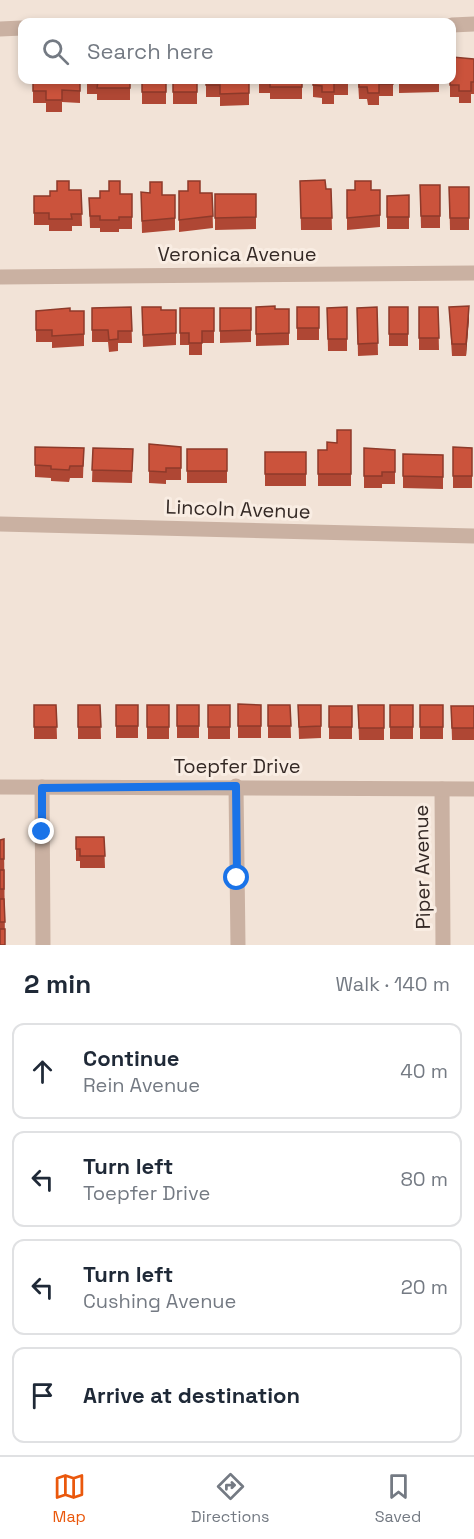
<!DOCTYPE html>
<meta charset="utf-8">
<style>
body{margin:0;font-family:"Space Grotesk",sans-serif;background:#f2f2f3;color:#1f2937}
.stop{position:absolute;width:18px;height:18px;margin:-14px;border:4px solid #1a73e8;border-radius:50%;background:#fff}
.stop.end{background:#1a73e8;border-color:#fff;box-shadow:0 2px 6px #0008}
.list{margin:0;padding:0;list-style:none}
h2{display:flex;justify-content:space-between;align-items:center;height:78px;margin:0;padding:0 24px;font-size:26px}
h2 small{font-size:20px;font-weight:400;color:#747a83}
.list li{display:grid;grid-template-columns:39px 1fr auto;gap:18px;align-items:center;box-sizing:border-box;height:96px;margin:0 12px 12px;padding:0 12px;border:2px solid #e0e1e3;border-radius:12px}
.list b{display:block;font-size:22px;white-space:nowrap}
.list p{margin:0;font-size:20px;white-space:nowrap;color:#747a83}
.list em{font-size:20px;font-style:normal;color:#747a83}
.icon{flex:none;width:33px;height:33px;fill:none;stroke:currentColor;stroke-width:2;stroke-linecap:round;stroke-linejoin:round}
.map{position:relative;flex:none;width:474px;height:945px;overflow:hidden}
.search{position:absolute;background:#fff;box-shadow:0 3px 9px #0003;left:18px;right:18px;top:18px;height:66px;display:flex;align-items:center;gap:15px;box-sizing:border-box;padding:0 21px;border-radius:12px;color:#747a83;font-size:22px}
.sheet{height:510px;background:#fff}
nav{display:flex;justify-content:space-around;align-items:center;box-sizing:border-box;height:84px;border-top:2px solid #e0e1e3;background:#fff;font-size:16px;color:#747a83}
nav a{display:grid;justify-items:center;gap:3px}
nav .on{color:#ea580c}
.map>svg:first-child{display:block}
</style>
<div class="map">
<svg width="474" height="945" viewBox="0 0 474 945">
<rect width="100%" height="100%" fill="#f2e3d7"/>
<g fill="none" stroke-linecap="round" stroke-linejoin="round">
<g stroke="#cab1a2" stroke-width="15">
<polyline points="452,25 474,24"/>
<polyline points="0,29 22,28"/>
<polyline points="0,277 474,273"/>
<polyline points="0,524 474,536"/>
<polyline points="236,786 238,945"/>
<polyline points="42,787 43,945"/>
<polyline points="442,789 443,945"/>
</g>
<polyline stroke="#cab1a2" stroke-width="15" points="0,787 474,789"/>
</g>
<g fill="#af4734">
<polygon points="474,59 474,94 471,94 471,103 459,103 459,97 450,97 450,80"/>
<polygon points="33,80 80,80 80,103 62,102 62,112 46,112 46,103 33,103"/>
<polygon points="87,80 130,80 130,100 97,100 97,94 87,94"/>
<rect x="142" y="80" width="24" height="24"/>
<rect x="173" y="80" width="24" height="24"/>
<polygon points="206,80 249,80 249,105 220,106 220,97 206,97"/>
<polygon points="259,80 302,80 302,99 270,99 270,93 259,93"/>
<polygon points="313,80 348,80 348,95 334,95 334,104 322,104 322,98 313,97"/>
<polygon points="358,80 393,80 393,96 379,96 379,105 368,105 367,99 359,99"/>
<polygon points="399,80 439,80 439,92 399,93"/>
<polygon points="300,181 326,189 331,189 332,230 301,230"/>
<polygon points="420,185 440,185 440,228 421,228"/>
<polygon points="449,187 469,187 469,230 450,230"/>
<polygon points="69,190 81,190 82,226 72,226 72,231 49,231 49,225 34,225 34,196 50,196"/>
<polygon points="347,190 380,190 380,227 347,230"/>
<polygon points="179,191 200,193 212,193 213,228 179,232"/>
<polygon points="141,192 162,195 175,195 175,230 142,233"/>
<polygon points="120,194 132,194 132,229 119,229 119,232 100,232 100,228 90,228 89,198 100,198"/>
<polygon points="215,194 256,194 256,229 215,230"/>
<polygon points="409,195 409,229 387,229 387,196"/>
<polygon points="131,307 132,343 118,343 118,351 109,352 108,342 92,342 92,308"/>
<polygon points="142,307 161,310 176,310 176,345 143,347"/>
<polygon points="256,307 275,309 289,309 289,345 256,346"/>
<rect x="297" y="307" width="22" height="33"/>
<polygon points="347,307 347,351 328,351 327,308"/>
<polygon points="377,307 378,355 358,356 357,308"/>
<rect x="389" y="307" width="19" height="39"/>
<polygon points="419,307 438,307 439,350 419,350"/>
<polygon points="449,307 469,318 466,356 452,356"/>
<polygon points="180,308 214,308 214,343 202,343 202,355 189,355 189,345 180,345"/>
<polygon points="220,308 251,308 251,342 220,343"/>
<polygon points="36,311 84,311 84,346 52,348 52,342 36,342"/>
<polygon points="351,430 351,486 318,486 318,450 327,450 337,443"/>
<polygon points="149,444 181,447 181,480 166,480 166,484 149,483"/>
<polygon points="35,447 84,448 83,478 70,478 69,482 51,481 51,478 35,477"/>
<polygon points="453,447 472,448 472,488 453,488"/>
<polygon points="93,448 133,449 132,483 92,482"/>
<polygon points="364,448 395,450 395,484 382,484 382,488 364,488"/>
<rect x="187" y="449" width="40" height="34"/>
<rect x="265" y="452" width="41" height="34"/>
<polygon points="403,454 443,455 443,489 403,488"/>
<polygon points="238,704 261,705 261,738 238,738"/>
<polygon points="34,705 56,705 57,739 34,739"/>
<polygon points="78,705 100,705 101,739 78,739"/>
<rect x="116" y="705" width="22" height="33"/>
<rect x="147" y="705" width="22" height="34"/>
<rect x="177" y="705" width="22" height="33"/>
<rect x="208" y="705" width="22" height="34"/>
<polygon points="268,705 290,705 291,738 268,738"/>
<polygon points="298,705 321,705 321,738 299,739"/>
<polygon points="358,705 384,705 384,740 359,740"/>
<rect x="390" y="705" width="23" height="34"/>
<rect x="420" y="705" width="23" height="34"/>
<rect x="329" y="706" width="23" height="33"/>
<polygon points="451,706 474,706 474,740 452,740"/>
<polygon points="76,837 104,837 105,868 80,868 80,861 76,861"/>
<polygon points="4,839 5,945 0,945 0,840"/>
</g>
<polygon fill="#8e3a2a" points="469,306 469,318 466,356 466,344"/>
<g fill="#cb533c" stroke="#8e3a2a" stroke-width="1.5">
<polygon points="452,57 474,59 474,82 471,82 471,91 459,91 459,85 450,85 450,80 452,80"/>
<polygon points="33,80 80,80 80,91 62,90 62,100 46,100 46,91 33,91"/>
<polygon points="87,80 130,80 130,88 97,88 98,82 87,82"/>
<rect x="142" y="80" width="24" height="12"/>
<rect x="173" y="80" width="24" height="12"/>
<polygon points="206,80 249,80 249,93 220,94 220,85 206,85"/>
<polygon points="259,80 302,80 302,87 270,87 270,81 259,81"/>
<polygon points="313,80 348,80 348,83 334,83 334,92 322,92 322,86 313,85"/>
<polygon points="359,80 393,80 393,84 379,84 379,93 368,93 367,87 359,87"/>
<polygon points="399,80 439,80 399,81"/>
<polygon points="325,180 326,189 331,189 332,218 301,218 300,181"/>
<polygon points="57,181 69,181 69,190 81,190 82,214 71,214 72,219 49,219 49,213 34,213 34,196 50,196 50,191 57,191"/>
<polygon points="109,181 120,181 120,194 132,194 132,217 119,217 119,220 100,220 100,216 90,216 89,198 100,198 100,191 109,191"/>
<polygon points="188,181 200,181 200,193 212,193 213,216 179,220 179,191 188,191"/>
<polygon points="355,181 371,181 371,190 380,190 380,215 347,218 347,190 355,190"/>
<polygon points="150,182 162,182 162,195 175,195 175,218 142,221 141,192 150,193"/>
<polygon points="420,185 440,185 440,216 421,216"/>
<polygon points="449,187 469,187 469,218 450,218"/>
<polygon points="215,194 256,194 256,217 215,218"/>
<polygon points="409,195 409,217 387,217 387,196"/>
<polygon points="275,306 275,309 289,309 289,333 256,334 256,307"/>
<polygon points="469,306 466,344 452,344 449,307"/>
<polygon points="131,307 132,331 118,331 118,339 109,340 108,330 92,330 92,308"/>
<polygon points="142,307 161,307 161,310 176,310 176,333 143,335"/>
<rect x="297" y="307" width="22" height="21"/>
<polygon points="347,307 347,339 328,339 327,308"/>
<polygon points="377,307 378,343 358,344 357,308"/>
<rect x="389" y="307" width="19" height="27"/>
<polygon points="419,307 438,307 439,338 419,338"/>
<polygon points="70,308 70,311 84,311 84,334 52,336 52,330 36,330 36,311"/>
<polygon points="180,308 214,308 214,331 202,331 202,343 189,343 189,333 180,333"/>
<polygon points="220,308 251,308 251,330 220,331"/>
<polygon points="337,430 351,430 351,474 318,474 318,450 327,450 327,442 337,443"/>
<polygon points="149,444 181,447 181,468 166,468 166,472 149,471"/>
<polygon points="35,447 84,448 83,466 70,466 69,470 51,469 51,466 35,465"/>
<polygon points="453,447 472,448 472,476 453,476"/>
<polygon points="93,448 133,449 132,471 92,470"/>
<polygon points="364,448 395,450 395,472 382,472 382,476 364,476"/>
<rect x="187" y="449" width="40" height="22"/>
<rect x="265" y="452" width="41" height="22"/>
<polygon points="403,454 443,455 443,477 403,476"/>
<polygon points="238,704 261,705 261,726 238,726"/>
<polygon points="34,705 56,705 57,727 34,727"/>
<polygon points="78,705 100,705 101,727 78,727"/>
<rect x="116" y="705" width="22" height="21"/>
<rect x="147" y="705" width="22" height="22"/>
<rect x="177" y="705" width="22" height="21"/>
<rect x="208" y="705" width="22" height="22"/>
<polygon points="268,705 290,705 291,726 268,726"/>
<polygon points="298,705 321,705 321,726 299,727"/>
<polygon points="358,705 384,705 384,728 359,728"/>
<rect x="390" y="705" width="23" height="22"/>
<rect x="420" y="705" width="23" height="22"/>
<rect x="329" y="706" width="23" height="21"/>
<polygon points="451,706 474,706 474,728 452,728"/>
<polygon points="76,837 104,837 105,856 80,856 80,849 76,849"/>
<polygon points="4,839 4,859 0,859 0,840"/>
<rect x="0" y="870" width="4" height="19"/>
<polygon points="0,899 4,899 5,922 0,922"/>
<rect x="0" y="929" width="5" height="16"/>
</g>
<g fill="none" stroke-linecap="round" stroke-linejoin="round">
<polyline stroke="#1a73e8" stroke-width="8" points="42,832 42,788 236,786 237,878"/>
</g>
<g text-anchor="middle" stroke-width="6" stroke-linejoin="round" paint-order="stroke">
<g font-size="20" fill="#342925" stroke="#f9ede3">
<text x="237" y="261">Veronica Avenue</text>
<text transform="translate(238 509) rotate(2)" y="7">Lincoln Avenue</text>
<text x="237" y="773">Toepfer Drive</text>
<text transform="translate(422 867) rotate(-91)" y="7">Piper Avenue</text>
</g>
</g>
</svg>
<div class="stop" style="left:237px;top:878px"></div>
<div class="stop end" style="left:42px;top:832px"></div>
<div class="search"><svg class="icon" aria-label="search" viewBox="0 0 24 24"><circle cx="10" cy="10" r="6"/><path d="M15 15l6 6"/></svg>Search here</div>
</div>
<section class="sheet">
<h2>2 min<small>Walk · 140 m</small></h2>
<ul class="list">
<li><svg class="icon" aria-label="ahead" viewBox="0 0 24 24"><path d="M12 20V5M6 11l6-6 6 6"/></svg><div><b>Continue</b><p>Rein Avenue</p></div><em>40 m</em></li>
<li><svg class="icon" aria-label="left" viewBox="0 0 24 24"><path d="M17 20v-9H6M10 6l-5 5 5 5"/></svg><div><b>Turn left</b><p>Toepfer Drive</p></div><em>80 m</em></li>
<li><svg class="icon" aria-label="left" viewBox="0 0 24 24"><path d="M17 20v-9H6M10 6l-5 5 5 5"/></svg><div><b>Turn left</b><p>Cushing Avenue</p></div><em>20 m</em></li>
<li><svg class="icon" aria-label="arrive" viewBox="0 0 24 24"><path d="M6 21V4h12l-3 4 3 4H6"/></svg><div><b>Arrive at destination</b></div></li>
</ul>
</section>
<nav>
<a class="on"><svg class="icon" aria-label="map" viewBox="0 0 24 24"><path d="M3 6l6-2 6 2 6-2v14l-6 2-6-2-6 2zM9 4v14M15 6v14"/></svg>Map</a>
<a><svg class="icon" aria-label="directions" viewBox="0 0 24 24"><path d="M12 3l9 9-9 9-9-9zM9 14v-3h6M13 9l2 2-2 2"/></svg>Directions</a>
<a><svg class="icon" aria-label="saved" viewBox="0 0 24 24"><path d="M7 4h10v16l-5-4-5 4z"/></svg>Saved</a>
</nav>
